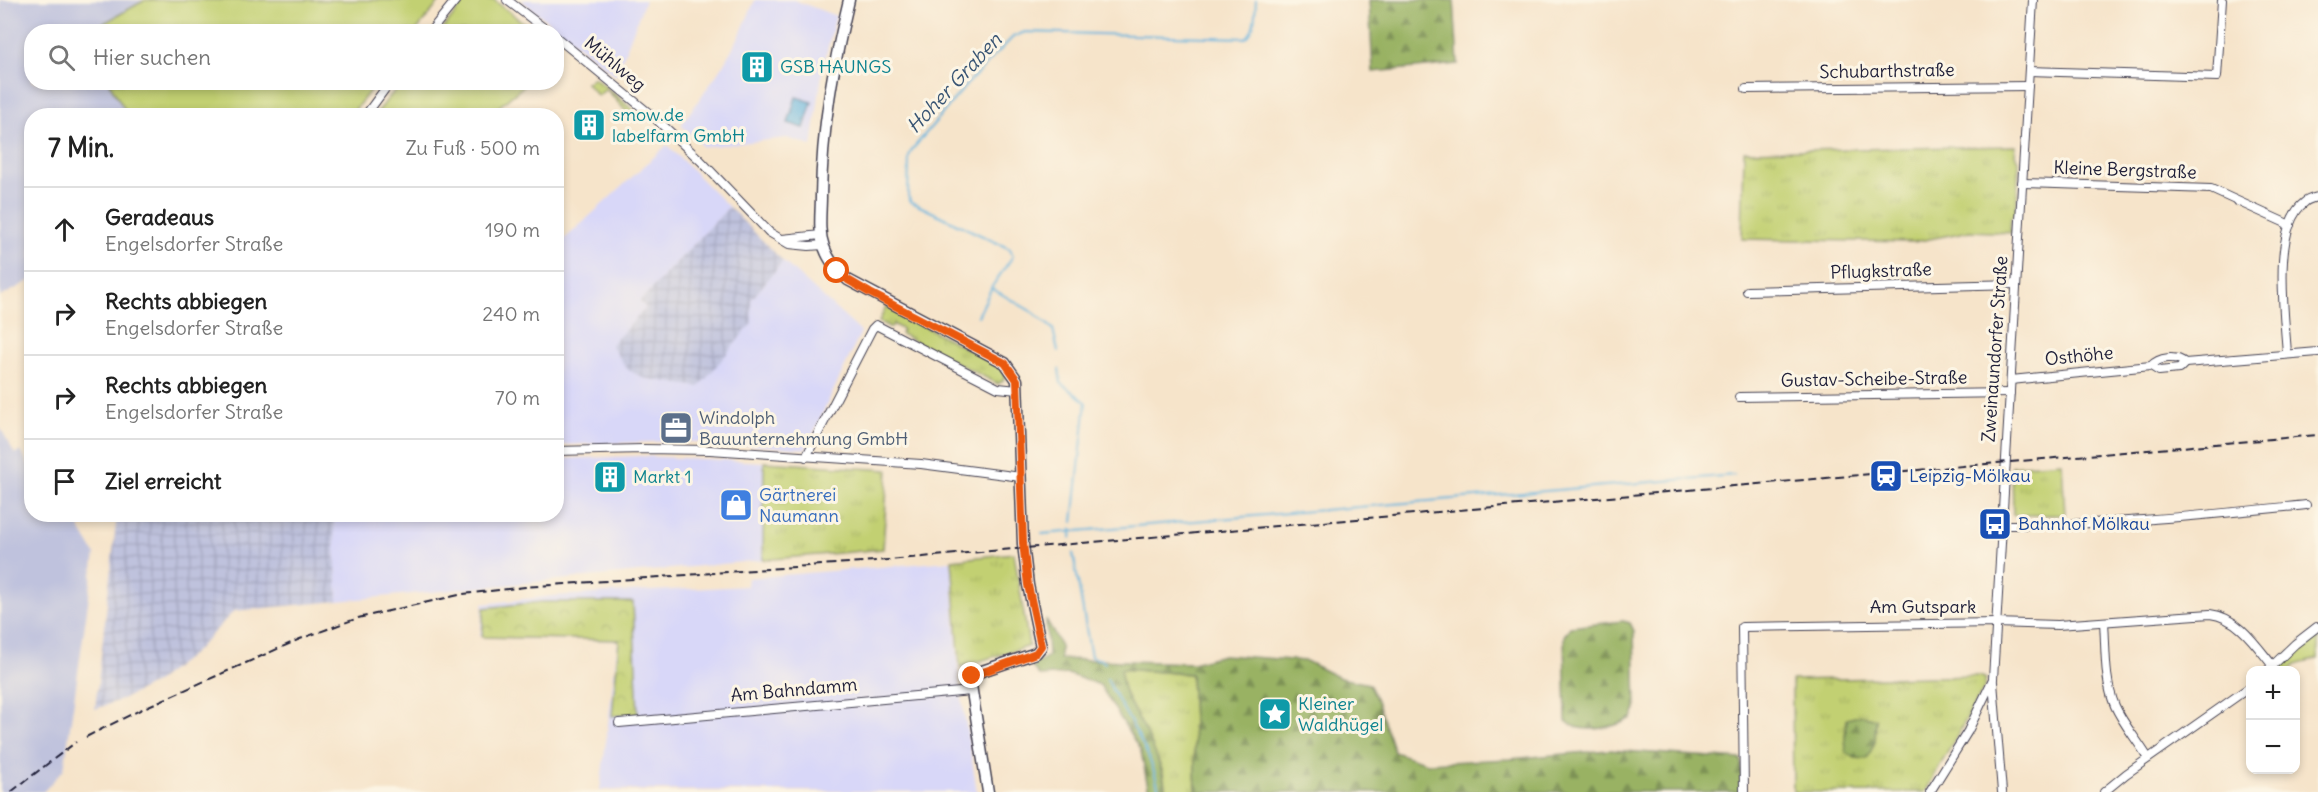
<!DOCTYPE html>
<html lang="de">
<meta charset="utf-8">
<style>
body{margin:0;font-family:Delius,sans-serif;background:#f2f2f2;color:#222}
.controls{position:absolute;right:18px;bottom:18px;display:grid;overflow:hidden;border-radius:12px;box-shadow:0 3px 9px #0003}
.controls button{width:54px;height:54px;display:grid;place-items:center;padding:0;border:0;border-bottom:2px solid #e0e0e0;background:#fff;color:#222;font:30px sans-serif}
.stop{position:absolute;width:18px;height:18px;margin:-14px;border:4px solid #ea580c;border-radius:50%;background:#fff}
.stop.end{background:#ea580c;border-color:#fff;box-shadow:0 2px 6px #0008}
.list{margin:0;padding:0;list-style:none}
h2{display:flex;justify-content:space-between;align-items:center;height:78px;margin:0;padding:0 24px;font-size:26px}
h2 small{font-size:20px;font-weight:400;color:#767676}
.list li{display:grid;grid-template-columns:39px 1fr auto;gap:18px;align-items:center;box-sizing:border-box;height:84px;padding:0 24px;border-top:2px solid #e0e0e0}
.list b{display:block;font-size:22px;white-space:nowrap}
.list p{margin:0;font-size:20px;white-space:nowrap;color:#767676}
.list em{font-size:20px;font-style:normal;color:#767676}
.icon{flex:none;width:33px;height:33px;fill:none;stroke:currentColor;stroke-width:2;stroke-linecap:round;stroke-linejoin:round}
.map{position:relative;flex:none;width:2318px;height:792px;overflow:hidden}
.search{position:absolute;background:#fff;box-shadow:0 3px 9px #0003;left:24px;top:24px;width:540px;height:66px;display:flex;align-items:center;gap:15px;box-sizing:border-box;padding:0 21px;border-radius:24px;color:#767676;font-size:22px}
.panel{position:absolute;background:#fff;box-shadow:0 3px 9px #0003;left:24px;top:108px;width:540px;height:414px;border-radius:24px}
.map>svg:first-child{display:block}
</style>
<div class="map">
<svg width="2318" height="792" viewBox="0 0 2318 792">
<defs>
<pattern id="industrial-grid" width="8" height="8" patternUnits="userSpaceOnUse" patternTransform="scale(1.5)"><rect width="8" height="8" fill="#bfc2dd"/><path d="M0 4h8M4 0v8" fill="none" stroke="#a4a6bf"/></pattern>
<pattern id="grass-tufts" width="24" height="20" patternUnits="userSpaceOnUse" patternTransform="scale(1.5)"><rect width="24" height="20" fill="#c2d072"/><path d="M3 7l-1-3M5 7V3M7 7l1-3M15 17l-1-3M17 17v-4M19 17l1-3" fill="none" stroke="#a6b264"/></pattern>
<pattern id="forest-firs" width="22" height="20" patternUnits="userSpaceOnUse" patternTransform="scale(1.5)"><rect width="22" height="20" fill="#99b264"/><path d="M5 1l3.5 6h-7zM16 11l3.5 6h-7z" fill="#7c9054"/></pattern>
<pattern id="park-crowns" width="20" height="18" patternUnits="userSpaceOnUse" patternTransform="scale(1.5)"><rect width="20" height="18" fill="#c2d072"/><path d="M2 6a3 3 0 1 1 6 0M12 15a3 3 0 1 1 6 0" fill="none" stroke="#a6b264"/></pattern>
<pattern id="water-ripples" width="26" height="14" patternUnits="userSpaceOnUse" patternTransform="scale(1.5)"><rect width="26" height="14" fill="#63b3de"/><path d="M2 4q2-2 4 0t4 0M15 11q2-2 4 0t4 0" fill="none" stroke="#5191b5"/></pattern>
</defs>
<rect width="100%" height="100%" fill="#fcf5e5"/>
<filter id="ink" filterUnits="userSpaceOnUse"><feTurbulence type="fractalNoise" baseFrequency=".0167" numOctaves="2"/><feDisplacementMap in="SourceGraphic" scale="12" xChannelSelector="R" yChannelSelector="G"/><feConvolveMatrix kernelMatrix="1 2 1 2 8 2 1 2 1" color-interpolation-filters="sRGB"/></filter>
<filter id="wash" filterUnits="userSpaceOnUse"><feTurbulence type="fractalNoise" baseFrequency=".008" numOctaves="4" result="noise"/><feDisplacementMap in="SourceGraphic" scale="24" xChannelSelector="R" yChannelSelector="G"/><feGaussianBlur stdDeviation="1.35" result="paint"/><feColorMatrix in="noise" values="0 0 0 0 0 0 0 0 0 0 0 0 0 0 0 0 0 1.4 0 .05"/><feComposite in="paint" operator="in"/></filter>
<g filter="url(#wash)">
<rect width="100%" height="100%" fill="#f6e4ca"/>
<g fill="#d8d7f8">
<polygon points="521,0 645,0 616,76"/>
<polygon points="755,0 794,0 836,16 823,66 812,146 787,138 703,147 681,125 720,70 739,37"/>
<polygon points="667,145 729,207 640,301 646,308 612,345 751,300 783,261 861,332 806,449 681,441 557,445 557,246"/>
<polygon points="639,456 764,462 763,560 338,601 333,515 556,514 557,459"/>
<polygon points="951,561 959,680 977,792 600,790 618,641 480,637 483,604 552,596 747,586 748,578"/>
</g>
<g fill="url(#industrial-grid)">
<polygon points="729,207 783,261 751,300 752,323 699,387 643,378 627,369 611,345 646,308 640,301"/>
<polygon points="117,515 333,515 338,601 234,611 195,652 155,683 123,699 95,709"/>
</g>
<g fill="#bfc2dd">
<polygon points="0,0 145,0 90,31 32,32 32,82 108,83 127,115 32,116 31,280 0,297"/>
<polygon points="0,427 15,454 21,451 31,470 32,514 72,515 95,554 64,769 43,792 0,792"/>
</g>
<g fill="url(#grass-tufts)" stroke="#727956" stroke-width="1.5">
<polygon points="594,77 640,116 634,120 606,89 598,96 586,83"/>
<polygon points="2016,146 2015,154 2019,163 2016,215 2011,216 2010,230 2014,231 2014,233 1970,231 1914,242 1742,239 1744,151"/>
<polygon points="886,306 1001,367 1006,371 1003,381 998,384 901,334 903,330 893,324 891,328 879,322"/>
<polygon points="764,462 888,470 883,549 763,560"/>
<polygon points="2062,462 2065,515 2013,515 2012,466"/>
<polygon points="1014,553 1029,646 960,667 952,560"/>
<path d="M 2318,630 L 2318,659 L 2295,665 L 2290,670 L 2274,670 C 2285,651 2306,645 2318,630 Z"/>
<polygon points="1120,669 1191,674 1196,792 1166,792 1163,772 1146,732 1133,712 1122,688"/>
<polygon points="1980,676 1986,679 1984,688 1925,792 1793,792 1792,680"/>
</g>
<g fill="url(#forest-firs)" stroke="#5e6a50" stroke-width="1.5">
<polygon points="1369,0 1454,0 1458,64 1373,72"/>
<path d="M 1046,619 L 1060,645 L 1060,659 L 1193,663 L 1223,655 L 1306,661 L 1340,678 L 1369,684 L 1376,698 L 1394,752 L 1427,763 L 1510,759 L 1609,750 L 1741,759 L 1742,792 L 1196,792 L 1191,674 L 1121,669 C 1121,695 1135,711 1147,734 C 1156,753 1163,771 1166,792 L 1149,792 L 1141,751 L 1100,685 L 1068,674 L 1040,676 L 1032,667 L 1048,656 Z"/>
<path d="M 1623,621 L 1630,623 L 1634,631 L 1636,709 L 1632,718 C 1615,727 1582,736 1566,721 L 1564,636 L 1570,627 Z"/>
<polygon points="1862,715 1876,719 1875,742 1867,759 1855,758 1846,752 1845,737 1847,719"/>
</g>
<polygon fill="url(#park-crowns)" stroke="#727956" stroke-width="1.5" points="541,602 633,602 638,714 612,716 619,640 482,637 484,608"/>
<g fill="#c2d072" stroke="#727956" stroke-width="1.5">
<polygon points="145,0 441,0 416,31 90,31"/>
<polygon points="466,0 494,0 534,31 441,31"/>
<polygon points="109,83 376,83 350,116 128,115"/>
<polygon points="401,83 401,82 527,83 489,115 375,115"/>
</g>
<polygon fill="url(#water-ripples)" stroke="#426a8c" stroke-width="1.5" points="796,97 812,102 804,128 788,123"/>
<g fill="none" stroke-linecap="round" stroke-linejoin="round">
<g stroke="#63b3de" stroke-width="2">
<polyline points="978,316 991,289"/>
<path d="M 1058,351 L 1053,329 L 1034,313 L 991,288 L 1013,256 L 1010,249 L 911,202 L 908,196 L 909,157 L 911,151 L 967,84 L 1013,37 L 1025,32 L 1246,38 C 1256,30 1255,12 1256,0"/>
<polyline points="1059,369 1061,383 1086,402 1073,522"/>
<polyline points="1042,534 1734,475"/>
<polyline points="1071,538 1072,529"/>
<polyline points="1073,553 1091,657 1102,660 1105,663"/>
<path d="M 1107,679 C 1125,717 1152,749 1159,792"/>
</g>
</g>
</g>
<g filter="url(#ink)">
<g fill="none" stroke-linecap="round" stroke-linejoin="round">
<defs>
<g id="minor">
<polyline points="507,0 549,32"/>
<polyline points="430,32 456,0"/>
<polyline points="556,37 655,118 701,161 769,232 789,244 809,246 823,245"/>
<polyline points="2029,71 2217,77 2222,0"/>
<polyline points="1746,89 2028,86"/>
<polyline points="365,116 390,82"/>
<polyline points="2022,183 2211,189 2290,225"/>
<polyline points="782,239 821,235"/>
<polyline points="1747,291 2016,284"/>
<path d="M 2287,354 C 2285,317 2271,227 2305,202 C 2308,199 2314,198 2318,197"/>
<polyline points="2151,366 2159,371 2179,369 2185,363"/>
<path d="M 2011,380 L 2151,366 C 2159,357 2176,355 2185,363 L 2318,352"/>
<polyline points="1739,397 2010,393"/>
<polyline points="556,451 643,449 710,450 921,464 1021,477"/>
<polyline points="806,457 872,329 876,325 998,388 1018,390"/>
<polyline points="108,514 108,515"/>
<path d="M 2001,525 C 2103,526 2205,515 2306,505"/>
<path d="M 2104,622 C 2106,650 2104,680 2115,706 C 2123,724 2138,741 2148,758"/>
<polyline points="2268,670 2295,644 2317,627"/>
<polyline points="1993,682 2002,792"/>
<polyline points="619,723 971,691"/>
<path d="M 1744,792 L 1742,627 L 1996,623 L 2058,625 L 2210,614 C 2238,617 2256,645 2273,666"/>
<polyline points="1930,792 1968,731 1993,679 2033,0"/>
<polyline points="2104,792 2126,774 2250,687"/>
</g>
<path id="major" d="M 849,0 C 833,67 822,127 821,196 C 821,213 818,231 824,247 C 829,261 837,270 848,280 L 1005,363 L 1017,380 L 1023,544 L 1028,585 L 1041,647 L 1036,653 L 979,672 L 970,679 L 988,792"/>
</defs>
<use href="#minor" stroke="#423f50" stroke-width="10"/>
<use href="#major" stroke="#423f50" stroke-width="13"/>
<use href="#minor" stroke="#fff" stroke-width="8"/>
<use href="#major" stroke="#fff" stroke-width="10"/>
<g stroke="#22223b" stroke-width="2" stroke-dasharray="9 4.5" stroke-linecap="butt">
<polyline points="86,737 144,708 300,639 358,618 463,594 525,587 888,560 2318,435"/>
<polyline points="11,792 76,742"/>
</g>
</g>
</g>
<g fill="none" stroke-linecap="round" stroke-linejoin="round" filter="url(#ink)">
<polyline stroke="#ea580c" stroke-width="8" points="837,271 848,280 870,293 1005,363 1017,380 1023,543 1028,585 1041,646 1036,653 972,676"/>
</g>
<defs>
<symbol id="building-square" viewBox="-11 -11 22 22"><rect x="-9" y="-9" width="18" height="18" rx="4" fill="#0f9aa8" stroke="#fcf5e5"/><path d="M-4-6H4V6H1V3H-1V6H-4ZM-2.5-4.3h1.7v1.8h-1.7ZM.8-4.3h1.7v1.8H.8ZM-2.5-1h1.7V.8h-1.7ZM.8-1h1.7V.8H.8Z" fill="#fff"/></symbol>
<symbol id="office-square" viewBox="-11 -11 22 22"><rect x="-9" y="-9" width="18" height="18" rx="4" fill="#5c6f8a" stroke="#fcf5e5"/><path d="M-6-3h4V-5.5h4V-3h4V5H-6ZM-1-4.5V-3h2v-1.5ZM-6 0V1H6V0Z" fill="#fff"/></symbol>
<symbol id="station-square" viewBox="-11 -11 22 22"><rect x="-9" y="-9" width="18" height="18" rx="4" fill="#1a4fb4" stroke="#fcf5e5"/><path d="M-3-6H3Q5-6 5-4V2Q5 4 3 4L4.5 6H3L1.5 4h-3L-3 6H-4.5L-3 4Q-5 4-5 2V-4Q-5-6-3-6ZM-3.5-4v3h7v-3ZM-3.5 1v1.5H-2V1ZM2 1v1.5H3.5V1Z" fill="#fff"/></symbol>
<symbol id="shop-square" viewBox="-11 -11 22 22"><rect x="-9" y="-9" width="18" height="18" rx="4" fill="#3f7fe0" stroke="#fcf5e5"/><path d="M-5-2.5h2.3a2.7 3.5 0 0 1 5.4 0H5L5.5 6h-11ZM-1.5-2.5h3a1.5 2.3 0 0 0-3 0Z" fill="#fff"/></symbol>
<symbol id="bus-square" viewBox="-11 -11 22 22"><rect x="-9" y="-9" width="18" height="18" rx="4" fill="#1a4fb4" stroke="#fcf5e5"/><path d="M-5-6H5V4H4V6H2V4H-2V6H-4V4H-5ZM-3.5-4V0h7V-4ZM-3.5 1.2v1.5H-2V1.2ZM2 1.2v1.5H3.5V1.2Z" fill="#fff"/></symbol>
<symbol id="sight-square" viewBox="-11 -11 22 22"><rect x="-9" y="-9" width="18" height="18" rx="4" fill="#0f9aa8" stroke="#fcf5e5"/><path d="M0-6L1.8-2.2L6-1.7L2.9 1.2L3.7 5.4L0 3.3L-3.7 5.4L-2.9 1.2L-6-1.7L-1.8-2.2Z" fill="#fff"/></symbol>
</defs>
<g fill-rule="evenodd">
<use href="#building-square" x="738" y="48" width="38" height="38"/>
<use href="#building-square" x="570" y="106" width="38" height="38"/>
<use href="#office-square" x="657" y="409" width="38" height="38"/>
<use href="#station-square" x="1867" y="457" width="38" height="38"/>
<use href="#building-square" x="591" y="458" width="38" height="38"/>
<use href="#shop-square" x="717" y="486" width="38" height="38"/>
<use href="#bus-square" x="1976" y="505" width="38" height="38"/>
<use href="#sight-square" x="1256" y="695" width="38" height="38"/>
</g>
<g text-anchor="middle" stroke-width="6" stroke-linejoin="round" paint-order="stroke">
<g font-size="18" fill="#22223b" stroke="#fcf5e5">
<text transform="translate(615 64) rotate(40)" y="6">Mühlweg</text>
<text transform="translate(1887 71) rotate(-1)" y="6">Schubarthstraße</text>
<text transform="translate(2125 170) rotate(2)" y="6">Kleine Bergstraße</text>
<text transform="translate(1881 271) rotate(-2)" y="6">Pflugkstraße</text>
<text transform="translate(1995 349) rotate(-86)" y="6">Zweinaundorfer Straße</text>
<text transform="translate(2079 356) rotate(-6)" y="6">Osthöhe</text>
<text transform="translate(1874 379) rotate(-1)" y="6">Gustav-Scheibe-Straße</text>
<text x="1923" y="613">Am Gutspark</text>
<text transform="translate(794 690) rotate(-5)" y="6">Am Bahndamm</text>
</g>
<g font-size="18" fill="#0d838f" stroke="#fcf5e5" text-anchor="start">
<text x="780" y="73">GSB HAUNGS</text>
<text x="612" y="121">smow.de<tspan x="612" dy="21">labelfarm GmbH</tspan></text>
<text x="633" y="483">Markt 1</text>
<text x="1298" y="710">Kleiner<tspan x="1298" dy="21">Waldhügel</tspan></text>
</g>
<g font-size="18" fill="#4e5e75" stroke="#fcf5e5" text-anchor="start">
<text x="699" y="424">Windolph<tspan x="699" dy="21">Bauunternehmung GmbH</tspan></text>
</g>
<g font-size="18" fill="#164399" stroke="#fcf5e5" text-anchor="start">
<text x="1909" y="482">Leipzig-Mölkau</text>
<text x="2018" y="530">Bahnhof Mölkau</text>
</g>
<g font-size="18" fill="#366cbe" stroke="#fcf5e5" text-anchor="start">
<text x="759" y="501">Gärtnerei<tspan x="759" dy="21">Naumann</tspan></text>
</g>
<g font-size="20" font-style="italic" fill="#395574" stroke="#fcf5e5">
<text transform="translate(954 83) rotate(-47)" y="7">Hoher Graben</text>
</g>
</g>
</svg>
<div class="controls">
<button>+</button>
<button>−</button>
</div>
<div class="stop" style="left:837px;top:271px"></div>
<div class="stop end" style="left:972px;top:676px"></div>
<div class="search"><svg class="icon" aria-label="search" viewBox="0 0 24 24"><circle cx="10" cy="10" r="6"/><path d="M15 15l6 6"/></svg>Hier suchen</div>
<section class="panel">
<h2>7 Min.<small>Zu Fuß · 500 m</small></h2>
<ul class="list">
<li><svg class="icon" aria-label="ahead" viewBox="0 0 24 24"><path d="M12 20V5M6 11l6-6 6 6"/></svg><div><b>Geradeaus</b><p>Engelsdorfer Straße</p></div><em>190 m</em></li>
<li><svg class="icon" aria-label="right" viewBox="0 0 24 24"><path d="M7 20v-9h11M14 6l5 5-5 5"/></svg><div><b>Rechts abbiegen</b><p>Engelsdorfer Straße</p></div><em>240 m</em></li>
<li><svg class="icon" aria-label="right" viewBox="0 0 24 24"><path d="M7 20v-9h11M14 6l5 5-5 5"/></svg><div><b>Rechts abbiegen</b><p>Engelsdorfer Straße</p></div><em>70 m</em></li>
<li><svg class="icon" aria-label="arrive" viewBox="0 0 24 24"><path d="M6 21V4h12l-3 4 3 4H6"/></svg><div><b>Ziel erreicht</b></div></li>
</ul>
</section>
</div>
